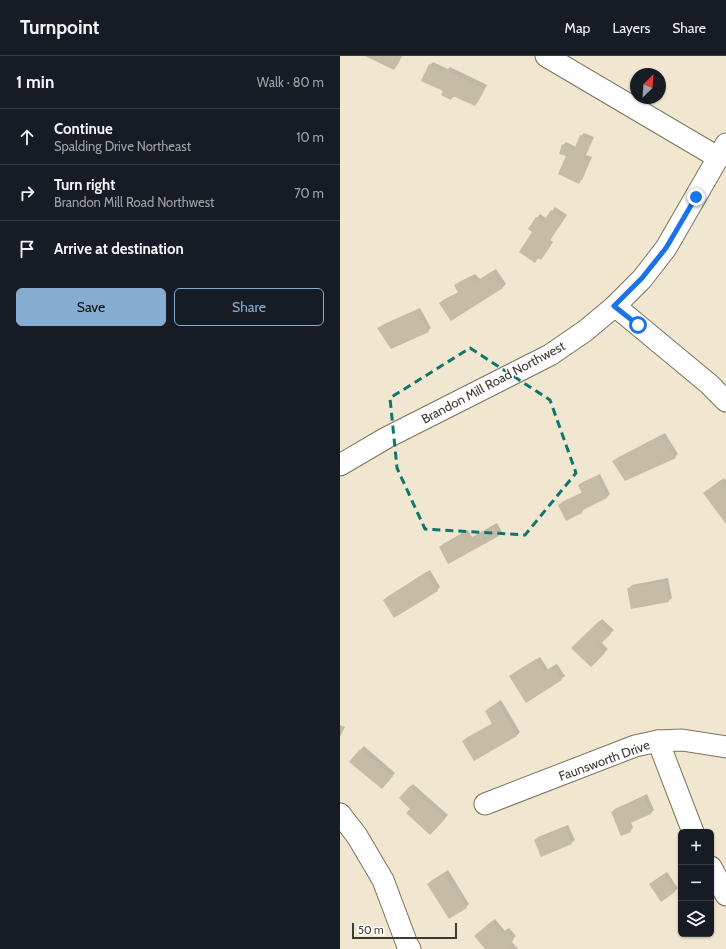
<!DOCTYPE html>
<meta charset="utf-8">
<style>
body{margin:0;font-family:Cabin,sans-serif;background:#20242c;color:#f1f3f6}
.controls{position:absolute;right:12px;bottom:12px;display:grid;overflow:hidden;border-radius:6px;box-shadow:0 1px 3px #0004}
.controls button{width:36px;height:36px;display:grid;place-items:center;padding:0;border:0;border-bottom:1px solid #363941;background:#171b24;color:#f1f3f6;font:20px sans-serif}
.compass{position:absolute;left:290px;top:12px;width:36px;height:36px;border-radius:50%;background:#171b24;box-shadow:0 1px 3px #0004;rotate:25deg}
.scale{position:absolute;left:12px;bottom:10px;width:105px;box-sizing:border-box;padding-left:4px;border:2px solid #3f3b32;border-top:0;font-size:11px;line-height:14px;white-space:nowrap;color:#3f3b32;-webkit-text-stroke:3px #fff;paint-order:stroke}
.stop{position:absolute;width:12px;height:12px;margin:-9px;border:3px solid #1a73e8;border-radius:50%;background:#fff}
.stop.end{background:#1a73e8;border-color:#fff;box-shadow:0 1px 4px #0008}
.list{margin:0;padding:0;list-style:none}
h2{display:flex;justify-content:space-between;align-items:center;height:52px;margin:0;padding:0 16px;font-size:17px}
h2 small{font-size:13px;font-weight:400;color:#9ea1a6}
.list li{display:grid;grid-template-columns:26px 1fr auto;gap:12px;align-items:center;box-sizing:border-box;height:56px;padding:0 16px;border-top:1px solid #363941}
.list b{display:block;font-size:15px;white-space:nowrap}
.list p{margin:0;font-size:13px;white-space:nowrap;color:#9ea1a6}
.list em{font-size:13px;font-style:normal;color:#9ea1a6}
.actions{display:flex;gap:8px;padding:12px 16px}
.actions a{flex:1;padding:9px 0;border:1px solid #85add2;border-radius:6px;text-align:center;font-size:14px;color:#85add2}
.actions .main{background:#85add2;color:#111}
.icon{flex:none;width:22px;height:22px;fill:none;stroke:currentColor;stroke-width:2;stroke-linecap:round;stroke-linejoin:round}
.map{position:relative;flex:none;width:386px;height:893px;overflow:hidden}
header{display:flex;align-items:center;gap:24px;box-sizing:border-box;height:56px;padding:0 20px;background:#171b24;border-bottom:1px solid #363941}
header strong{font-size:19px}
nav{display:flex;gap:22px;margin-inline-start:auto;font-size:14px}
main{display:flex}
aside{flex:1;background:#171b24}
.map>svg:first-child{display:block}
</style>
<header>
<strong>Turnpoint</strong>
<nav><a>Map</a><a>Layers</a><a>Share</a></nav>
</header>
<main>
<aside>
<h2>1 min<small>Walk · 80 m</small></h2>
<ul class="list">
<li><svg class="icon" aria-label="ahead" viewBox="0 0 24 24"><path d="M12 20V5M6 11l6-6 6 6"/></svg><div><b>Continue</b><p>Spalding Drive Northeast</p></div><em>10 m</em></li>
<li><svg class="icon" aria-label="right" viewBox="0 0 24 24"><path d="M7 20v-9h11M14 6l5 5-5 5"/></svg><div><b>Turn right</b><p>Brandon Mill Road Northwest</p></div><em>70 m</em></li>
<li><svg class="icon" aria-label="arrive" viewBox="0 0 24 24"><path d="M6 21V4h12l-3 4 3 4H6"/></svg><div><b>Arrive at destination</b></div></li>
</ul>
<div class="actions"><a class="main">Save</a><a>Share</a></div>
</aside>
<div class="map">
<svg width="386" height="893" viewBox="0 0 386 893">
<rect width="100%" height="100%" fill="#f1e7d0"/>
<g fill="#0003">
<polygon points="27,0 62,0 57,10 54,13"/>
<polygon points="93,6 108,13 110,11 147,29 138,46 135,49 115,40 111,43 105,34 90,9"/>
<polygon points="244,77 254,81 246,99 252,101 242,124 238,127 223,89 226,86 236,91 241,80"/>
<polygon points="215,151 227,159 210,184 213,186 204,200 199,202 195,205 194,175 197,162 200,158 207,163"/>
<polygon points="156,213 166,228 163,231 111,264 100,247 103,244 119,236 119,226 135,218 140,223"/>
<polygon points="80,252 91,272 88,275 39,272 42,269"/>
<polygon points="325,377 338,398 335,401 274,405 277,402"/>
<polygon points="260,418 270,438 267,441 244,453 241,457 219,449 222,446 243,436 239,429 243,426"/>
<polygon points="384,422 386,424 386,467 364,437"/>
<polygon points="157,467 162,476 159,479 108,507 100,491 103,488 128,474 132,481"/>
<polygon points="90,514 100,531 97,534 44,544 47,541"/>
<polygon points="328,522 332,542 328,545 288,533 292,529"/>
<polygon points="262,563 274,574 261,586 268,593 251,610 233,592"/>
<polygon points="200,601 208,613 217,608 225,620 221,623 187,645 174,617"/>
<polygon points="161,644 180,676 177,679 134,704 123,685 126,682 153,667 146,655 149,652"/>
<polygon points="0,669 5,671 0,681"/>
<polygon points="24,690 55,717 45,729 10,706"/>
<polygon points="73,728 108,759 90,778 72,753 60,742"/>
<polygon points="307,738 314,754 311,757 291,766 293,772 290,775 272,756 275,753"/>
<polygon points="228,769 235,784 231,787 195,784 198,781"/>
<polygon points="108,814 129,848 126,851 88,828 91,825"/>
<polygon points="327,816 338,832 335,835 321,845 314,825"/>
<polygon points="155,863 165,875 169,872 176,880 171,885 178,893 146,893 138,877"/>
</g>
<g fill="#c6bca6">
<polygon points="25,0 61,0 54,14"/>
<polygon points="89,8 105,16 106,14 144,32 135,50 113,40 111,44 101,39 103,35 81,25"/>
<polygon points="240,79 252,84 244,102 249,104 239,128 218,118 226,100 219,98 222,88 234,94"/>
<polygon points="211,154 224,162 208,188 210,190 201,204 198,202 195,207 179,196 192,176 188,173 196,161 203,166"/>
<polygon points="153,215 163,232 111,265 99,247 118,237 114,229 131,220 136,226"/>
<polygon points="77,254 89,276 51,293 37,272"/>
<polygon points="321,380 336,402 285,425 272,405"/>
<polygon points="256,420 267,442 241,455 242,457 226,465 218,449 242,437 238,429"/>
<polygon points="381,424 386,431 386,468 363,437"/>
<polygon points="153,470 159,480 108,508 99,491 124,476 128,484"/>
<polygon points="86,516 98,535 54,562 43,544"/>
<polygon points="325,525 329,546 291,553 287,532"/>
<polygon points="259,565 271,578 258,590 265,597 251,611 231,592"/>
<polygon points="196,603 204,616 213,610 222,624 186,647 169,620"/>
<polygon points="158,647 177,680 134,705 122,685 152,668 145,655"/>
<polygon points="20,693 53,720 42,733 9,706"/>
<polygon points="70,730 105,763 90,779 66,757 70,753 59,742"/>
<polygon points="304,741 311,758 288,768 291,776 281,780 271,756"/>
<polygon points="225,771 232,788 201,801 194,784"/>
<polygon points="104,817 127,852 109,863 87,828"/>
<polygon points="324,818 335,836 321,846 309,828"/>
<polygon points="152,865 162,878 166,874 174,884 168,888 173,893 145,893 134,880"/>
</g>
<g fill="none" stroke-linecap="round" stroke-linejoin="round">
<defs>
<g id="minor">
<polyline points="206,0 379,102"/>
<polyline points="275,250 369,328 386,345"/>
<polyline points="0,409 46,382 210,299 245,275 275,250 302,223 326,192 386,88"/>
<polyline points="318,685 353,776"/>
<polyline points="145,748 295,690 318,685 342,684 386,691"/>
<polyline points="0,758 17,780 43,824 67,888 70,893"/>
<polyline points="371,811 386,839"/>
</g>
</defs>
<use href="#minor" stroke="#7b725e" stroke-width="23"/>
<use href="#minor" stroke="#fff" stroke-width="21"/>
</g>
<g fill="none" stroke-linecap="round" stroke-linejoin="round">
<polyline stroke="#1a73e8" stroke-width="5" points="298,269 274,250 302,222 326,192 356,141"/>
</g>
<path fill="none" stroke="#0f766e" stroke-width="3" stroke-dasharray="8 5" stroke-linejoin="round" d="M 130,292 L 210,344 L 236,417 L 185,479 L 85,473 L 57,412 L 50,342 Z"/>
<g text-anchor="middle" stroke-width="3" stroke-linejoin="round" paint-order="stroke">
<g font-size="13" fill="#3f3b32" stroke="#fff">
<text transform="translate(153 326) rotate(-28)" y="5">Brandon Mill Road Northwest</text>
<text transform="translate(264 704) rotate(-20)" y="5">Faunsworth Drive</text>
</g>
</g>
</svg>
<div class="controls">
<button>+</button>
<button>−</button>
<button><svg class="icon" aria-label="layers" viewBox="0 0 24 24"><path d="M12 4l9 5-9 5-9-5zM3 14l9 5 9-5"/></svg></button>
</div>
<svg class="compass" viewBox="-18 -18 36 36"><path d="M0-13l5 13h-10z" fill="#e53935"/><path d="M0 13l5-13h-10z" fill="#9ea1a6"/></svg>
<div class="scale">50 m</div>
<div class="stop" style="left:298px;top:269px"></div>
<div class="stop end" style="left:356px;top:141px"></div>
</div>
</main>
